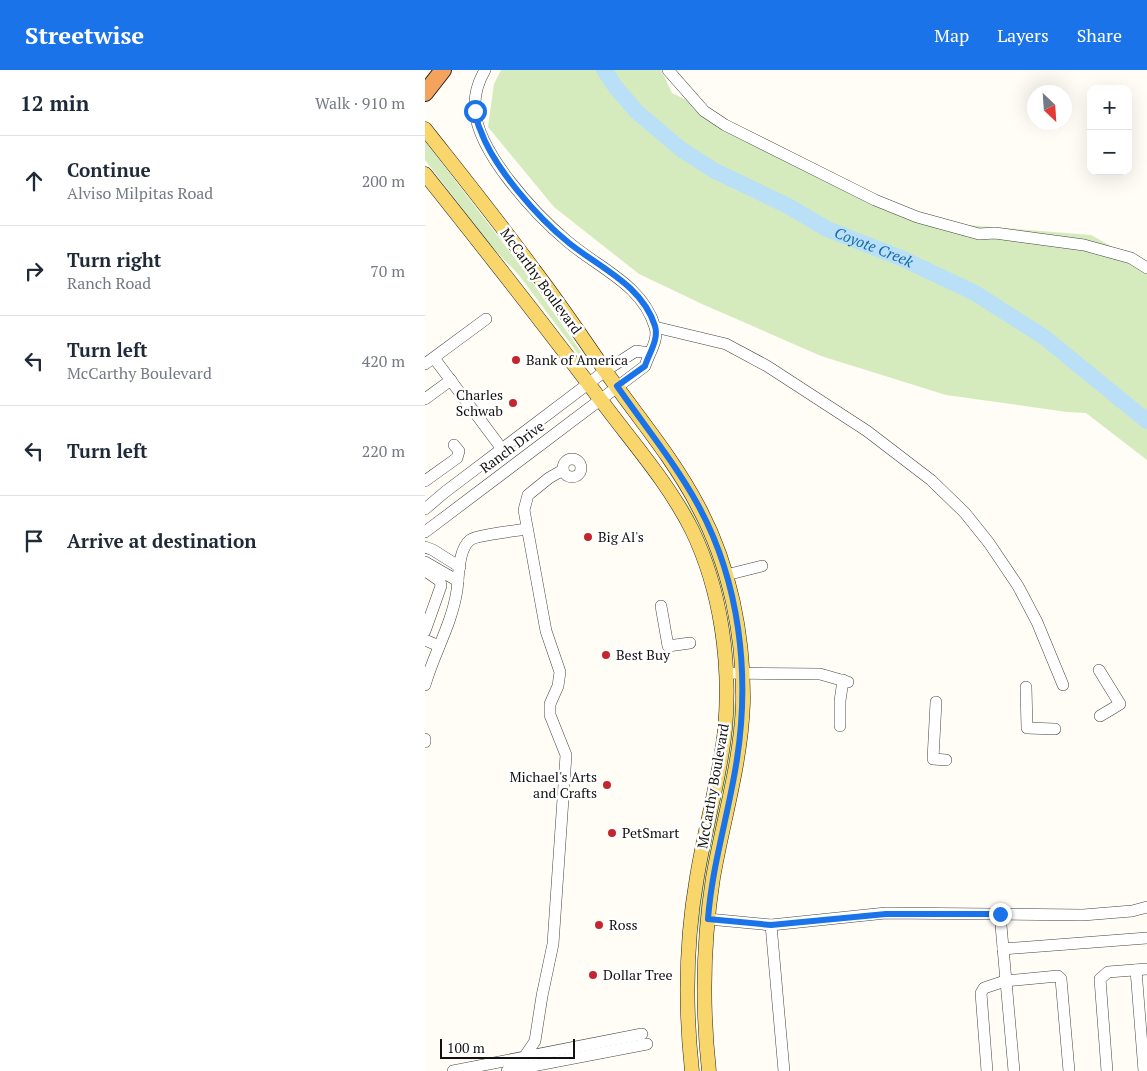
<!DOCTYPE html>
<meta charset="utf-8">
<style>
body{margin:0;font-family:"PT Serif",serif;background:#f2f2f3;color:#1f2937}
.controls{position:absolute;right:15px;top:15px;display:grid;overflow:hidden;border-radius:10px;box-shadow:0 5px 20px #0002}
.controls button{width:45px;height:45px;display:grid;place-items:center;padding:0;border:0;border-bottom:1px solid #e0e1e3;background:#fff;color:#1f2937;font:25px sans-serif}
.compass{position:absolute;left:602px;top:15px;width:45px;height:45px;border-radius:50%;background:#fff;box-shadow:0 5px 20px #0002;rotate:155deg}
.scale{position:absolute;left:15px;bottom:12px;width:135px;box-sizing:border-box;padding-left:5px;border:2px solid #111;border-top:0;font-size:14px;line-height:18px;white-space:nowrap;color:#111;-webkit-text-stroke:4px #fff;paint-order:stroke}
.stop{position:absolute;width:15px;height:15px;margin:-11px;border:4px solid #1a73e8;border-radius:50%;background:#fff}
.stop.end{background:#1a73e8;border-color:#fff;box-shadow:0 1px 5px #0008}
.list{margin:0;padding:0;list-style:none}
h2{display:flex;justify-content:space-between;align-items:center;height:65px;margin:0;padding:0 20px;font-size:21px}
h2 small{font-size:16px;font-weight:400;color:#747a83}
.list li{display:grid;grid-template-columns:32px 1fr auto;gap:15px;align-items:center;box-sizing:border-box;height:90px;padding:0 20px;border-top:1px solid #e0e1e3}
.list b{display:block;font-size:19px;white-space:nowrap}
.list p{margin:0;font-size:16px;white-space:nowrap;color:#747a83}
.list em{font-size:16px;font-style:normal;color:#747a83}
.icon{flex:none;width:28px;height:28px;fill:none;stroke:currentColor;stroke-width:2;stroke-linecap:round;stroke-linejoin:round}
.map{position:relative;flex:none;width:722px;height:1001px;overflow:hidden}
header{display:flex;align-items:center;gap:30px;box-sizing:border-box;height:70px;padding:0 25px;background:#1a73e8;color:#fff}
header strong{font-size:24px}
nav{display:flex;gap:28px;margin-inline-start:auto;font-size:18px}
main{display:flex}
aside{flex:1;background:#fff}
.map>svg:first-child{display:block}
</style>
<header>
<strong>Streetwise</strong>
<nav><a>Map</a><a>Layers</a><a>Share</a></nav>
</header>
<main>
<aside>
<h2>12 min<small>Walk · 910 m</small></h2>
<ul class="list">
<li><svg class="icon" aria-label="ahead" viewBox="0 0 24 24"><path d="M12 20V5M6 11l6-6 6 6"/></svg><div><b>Continue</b><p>Alviso Milpitas Road</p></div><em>200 m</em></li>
<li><svg class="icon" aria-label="right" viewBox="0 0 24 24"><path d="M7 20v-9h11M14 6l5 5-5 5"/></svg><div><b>Turn right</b><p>Ranch Road</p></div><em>70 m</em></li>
<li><svg class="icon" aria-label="left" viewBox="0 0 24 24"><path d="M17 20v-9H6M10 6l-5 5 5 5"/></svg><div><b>Turn left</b><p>McCarthy Boulevard</p></div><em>420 m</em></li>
<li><svg class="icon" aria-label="left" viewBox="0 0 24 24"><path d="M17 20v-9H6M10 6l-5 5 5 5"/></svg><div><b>Turn left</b></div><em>220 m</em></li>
<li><svg class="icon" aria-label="arrive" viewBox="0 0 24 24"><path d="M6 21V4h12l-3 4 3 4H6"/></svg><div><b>Arrive at destination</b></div></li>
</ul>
</aside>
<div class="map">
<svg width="722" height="1001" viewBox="0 0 722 1001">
<rect width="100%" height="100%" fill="#fffdf5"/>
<g fill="#d5ebbd">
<polygon points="76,0 236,0 247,23 350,73 450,129 542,155 666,165 722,196 722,390 661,343 642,342 521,325 396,286 277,234 214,204 129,137 63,57 69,14"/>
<polygon points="0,71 98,199 161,289 161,291 154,285 93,204 67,177 0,90"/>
<polygon points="193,342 272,447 289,489 298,519 305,548 309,590 302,538 292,503 287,492"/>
<polygon points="311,625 308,675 275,863 271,929 274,864 272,840"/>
</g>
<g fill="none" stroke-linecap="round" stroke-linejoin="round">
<path stroke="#b9e0f7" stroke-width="16" id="s1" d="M 179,0 L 192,19 L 212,42 L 257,80 L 290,101 L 363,136 L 402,159 L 476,188 L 550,223 L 619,267 L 722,351"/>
<defs>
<g id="minor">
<polyline points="243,0 279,41 300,55 450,130 492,147 554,164 570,163 659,175 706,188 722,198"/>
<polyline points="230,257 301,274 342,296 442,361 506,410 540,443 564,473 593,516 612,552 638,615"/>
<polyline points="9,288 77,379"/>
<polyline points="0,294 61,249"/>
<polyline points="0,329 26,310"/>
<circle cx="147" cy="398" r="9"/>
<polyline points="0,411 32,388 34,381 29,375"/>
<polyline points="0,439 20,422 180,301 211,281 224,283"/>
<path d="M 0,462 L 220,296 C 224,283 234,270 230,257 C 217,214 173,198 142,171 C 110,144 53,83 50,40 C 49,26 53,12 60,0"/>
<polyline points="0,477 8,480 35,497"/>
<polyline points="0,492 33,511"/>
<polyline points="0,502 2,502 15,511 16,516 0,561"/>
<polyline points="301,505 337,496"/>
<polyline points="236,536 243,576 265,573"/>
<polyline points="0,570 14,576"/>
<polyline points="674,600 695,634 675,646"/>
<polyline points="302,603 395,604 423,612"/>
<path d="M 0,615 C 9,583 27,554 32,520 C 34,506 33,480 45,470 C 51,465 90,461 101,459"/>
<polyline points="601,617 602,658 630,659"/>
<polyline points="511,632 508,689 521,690"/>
<polyline points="415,656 415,631 418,610"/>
<polyline points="0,669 0,672"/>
<polyline points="575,844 589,1001"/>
<polyline points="283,849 346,855 461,843 658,845 707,841 722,837"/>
<polyline points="346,855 359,1001"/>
<polyline points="578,879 722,868"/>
<polyline points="711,900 719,1001"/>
<polyline points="28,1001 217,964"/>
<polyline points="82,1001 222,974"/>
<polyline points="90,1001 110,971 117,926 128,874 141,685 125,645 125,634 133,616 135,602 121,561 99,440 103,425 124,408 138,400"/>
<polyline points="562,1001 556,923 559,918 580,911 633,906 636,909 644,1001"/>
<polyline points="682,1001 675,909 683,902 722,899"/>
</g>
<g id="major">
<path d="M 0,59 C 37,106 74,152 109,200 C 134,233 158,268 181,302 C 212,346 248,388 273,436 C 305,495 319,566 318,633 C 316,693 298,750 288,808 C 278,872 277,937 284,1001"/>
<path d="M 0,104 C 59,178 118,253 175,329 C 206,371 243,412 267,460 C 296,520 306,593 300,659 C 295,709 280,757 272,807 C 261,870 260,937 267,1001"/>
</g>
<polyline id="highway" points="0,23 18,0"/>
</defs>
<use href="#minor" stroke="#444" stroke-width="12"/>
<use href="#major" stroke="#222" stroke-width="15"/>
<use href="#highway" stroke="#222" stroke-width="18"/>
<use href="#minor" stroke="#fff" stroke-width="11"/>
<use href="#major" stroke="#f9d66b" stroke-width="14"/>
<use href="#highway" stroke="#f5a25d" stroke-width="16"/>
</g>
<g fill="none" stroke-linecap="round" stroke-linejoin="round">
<path stroke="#1a73e8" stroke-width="6" d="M 50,41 C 52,47 52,54 55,59 C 68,97 113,148 144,173 C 175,198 217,215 230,256 C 234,270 224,283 220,296 L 192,316 C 219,355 250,393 273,435 C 315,512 325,604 312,689 C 304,743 287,795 283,849 L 346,855 L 461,844 L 575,844"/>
</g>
<g fill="#c4262e" stroke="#fff" stroke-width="2">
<circle cx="91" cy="290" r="5"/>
<circle cx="88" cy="333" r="5"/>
<circle cx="163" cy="467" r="5"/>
<circle cx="181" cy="585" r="5"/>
<circle cx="182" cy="715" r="5"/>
<circle cx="187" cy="763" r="5"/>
<circle cx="174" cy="855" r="5"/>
<circle cx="168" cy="905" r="5"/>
</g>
<g text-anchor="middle" stroke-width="5" stroke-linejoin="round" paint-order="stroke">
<g font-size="14" fill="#111" stroke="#fff">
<text transform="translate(116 211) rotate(54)" y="5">McCarthy Boulevard</text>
<text transform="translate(87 377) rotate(-37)" y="5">Ranch Drive</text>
<text transform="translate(288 716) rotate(-80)" y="5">McCarthy Boulevard</text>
</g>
<g font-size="14" fill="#111" stroke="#fff" text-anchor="start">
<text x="101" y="295">Bank of America</text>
<text x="78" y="330" text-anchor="end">Charles<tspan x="78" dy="16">Schwab</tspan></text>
<text x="173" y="472">Big Al's</text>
<text x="191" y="590">Best Buy</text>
<text x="172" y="712" text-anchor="end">Michael's Arts<tspan x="172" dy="16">and Crafts</tspan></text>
<text x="197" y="768">PetSmart</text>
<text x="184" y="860">Ross</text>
<text x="178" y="910">Dollar Tree</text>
</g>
<g font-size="15" font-style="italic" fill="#1768a6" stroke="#fff">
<text dy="5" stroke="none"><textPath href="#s1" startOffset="328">Coyote Creek</textPath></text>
</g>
</g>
</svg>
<div class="controls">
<button>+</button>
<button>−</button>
</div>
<svg class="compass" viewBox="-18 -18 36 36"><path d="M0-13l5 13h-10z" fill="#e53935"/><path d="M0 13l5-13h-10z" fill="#747a83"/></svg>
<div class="scale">100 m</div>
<div class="stop" style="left:50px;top:41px"></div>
<div class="stop end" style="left:575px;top:844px"></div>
</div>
</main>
